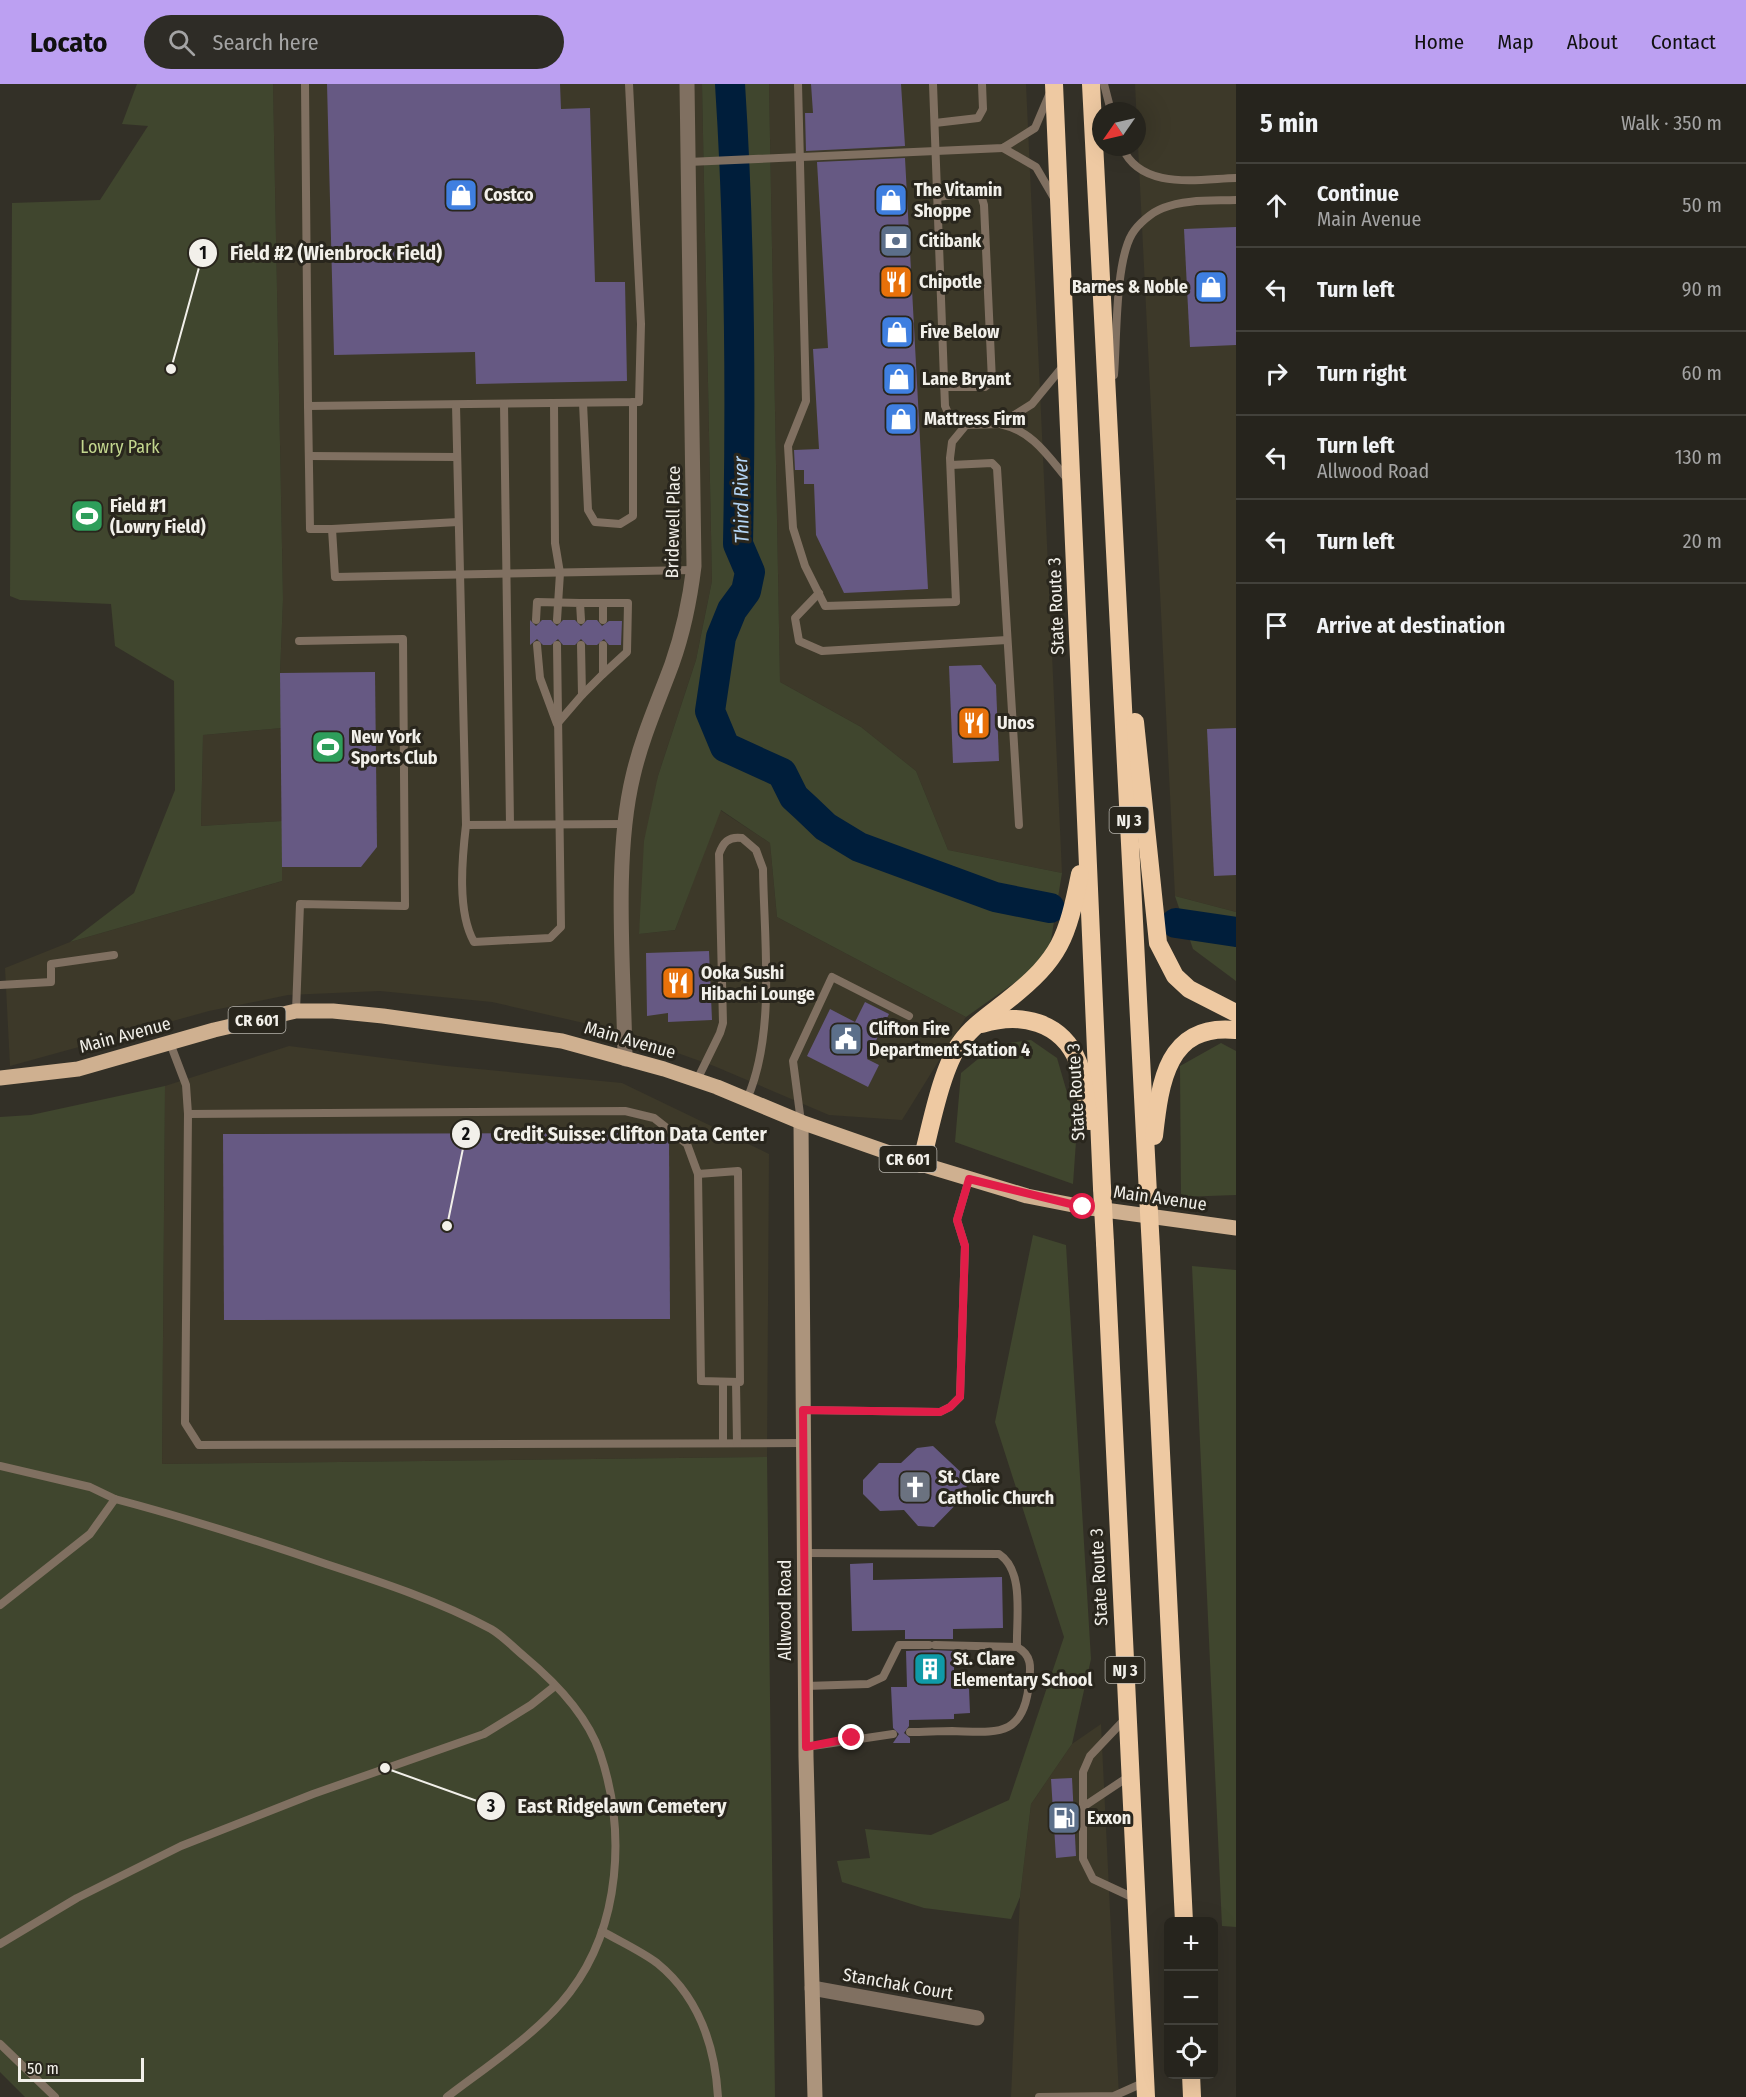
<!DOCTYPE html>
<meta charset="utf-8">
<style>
body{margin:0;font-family:"Fira Sans Condensed",sans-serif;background:#2e2c26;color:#f1f3f6}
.controls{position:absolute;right:18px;bottom:18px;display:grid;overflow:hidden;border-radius:9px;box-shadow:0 6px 24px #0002}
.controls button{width:54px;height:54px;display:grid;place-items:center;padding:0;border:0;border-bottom:2px solid #42413b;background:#26241d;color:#f1f3f6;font:30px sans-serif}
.compass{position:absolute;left:1092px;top:18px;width:54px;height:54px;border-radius:50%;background:#26241d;box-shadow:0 6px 24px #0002;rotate:236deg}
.scale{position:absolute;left:18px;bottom:15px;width:126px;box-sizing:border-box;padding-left:6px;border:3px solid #f2f0ea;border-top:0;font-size:16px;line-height:21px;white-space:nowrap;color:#f2f0ea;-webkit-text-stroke:4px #29261d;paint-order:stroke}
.stop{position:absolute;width:18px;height:18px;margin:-14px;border:4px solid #e11d48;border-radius:50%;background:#fff}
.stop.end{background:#e11d48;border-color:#fff;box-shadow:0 2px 6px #0008}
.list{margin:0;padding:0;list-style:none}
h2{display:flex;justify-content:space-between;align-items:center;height:78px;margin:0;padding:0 24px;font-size:26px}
h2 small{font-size:20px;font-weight:400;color:#a4a4a4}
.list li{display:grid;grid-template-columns:39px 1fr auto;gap:18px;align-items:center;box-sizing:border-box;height:84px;padding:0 24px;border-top:2px solid #42413b}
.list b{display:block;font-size:22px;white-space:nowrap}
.list p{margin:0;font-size:20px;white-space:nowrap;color:#a4a4a4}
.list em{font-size:20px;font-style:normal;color:#a4a4a4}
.icon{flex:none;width:33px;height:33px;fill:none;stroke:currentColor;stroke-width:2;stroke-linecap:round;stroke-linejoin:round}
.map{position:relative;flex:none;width:1236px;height:2013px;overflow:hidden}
header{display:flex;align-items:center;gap:36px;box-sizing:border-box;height:84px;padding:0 30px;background:#bca0f2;color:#111}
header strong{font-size:28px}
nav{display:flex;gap:33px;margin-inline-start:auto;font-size:21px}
.search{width:420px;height:54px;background:#2e2c26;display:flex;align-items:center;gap:15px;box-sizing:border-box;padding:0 21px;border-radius:33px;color:#a4a4a4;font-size:22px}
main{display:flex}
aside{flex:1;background:#26241d}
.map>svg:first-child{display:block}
</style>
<header>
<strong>Locato</strong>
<div class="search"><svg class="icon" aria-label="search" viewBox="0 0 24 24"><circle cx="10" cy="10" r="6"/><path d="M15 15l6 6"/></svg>Search here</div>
<nav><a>Home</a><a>Map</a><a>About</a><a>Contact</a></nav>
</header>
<main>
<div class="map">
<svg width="1236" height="2013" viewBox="0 0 1236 2013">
<rect width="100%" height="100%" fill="#333027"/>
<g fill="#3d3929">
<polygon points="273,0 702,0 712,497 696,576 658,692 639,850 675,846 720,726 770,759 777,833 966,933 902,1036 829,1031 714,982 610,945 492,918 380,907 288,911 209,927 10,982 5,884 70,858 282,797 282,737 201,742 203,651 282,644 280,589 283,515"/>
<polygon points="769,0 1026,0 1062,789 948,766 916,687 861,643 780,598"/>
<polygon points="1135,0 1236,0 1236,828 1175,812"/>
<polygon points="289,962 447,982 622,999 769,1070 767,1373 162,1380 165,1002"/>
<polygon points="1101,1640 1119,2013 1011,2013 1020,1813 1031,1720 1072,1660"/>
</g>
<g fill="#40462e">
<polygon points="137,0 273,0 283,515 280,589 282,644 203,651 201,742 282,737 282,797 70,858 134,809 175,706 174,597 115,562 111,520 20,516 10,512 12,119 100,116 148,42 122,40"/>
<polygon points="702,0 769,0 780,598 861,643 916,687 948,766 1062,789 1051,856 1041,880 966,933 777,833 770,759 721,726 675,846 639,850 644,757 658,692 696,576 712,497"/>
<polygon points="1175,812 1236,828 1236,897 1193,865"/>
<polygon points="1031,956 1057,974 1077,1043 1073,1100 955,1058 961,989 995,961"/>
<polygon points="1221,959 1236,967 1236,1111 1181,1113 1180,982"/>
<polygon points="165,1002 162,1380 767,1373 775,2013 25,2013 0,1988 0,1033 31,1031"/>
<polygon points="1033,1151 1066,1161 1091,1575 1072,1660 1031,1720 1020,1813 1011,1835 924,1824 842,1798 837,1777 870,1774 865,1745 931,1751 1009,1716 1064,1553 995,1338"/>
<polygon points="1192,1182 1236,1186 1236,1843 1222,1842"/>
</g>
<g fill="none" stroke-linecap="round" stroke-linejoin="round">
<g stroke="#001e3b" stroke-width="30">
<path d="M 730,0 C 740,154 741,306 738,460 L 750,488 L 746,507 L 732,526 L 721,553 L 710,627 L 725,663 L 782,689 L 794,713 L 806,724 L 826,743 L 859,763 L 995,813 L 1050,824"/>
<polyline points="1176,839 1236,848"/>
</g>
</g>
<g fill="#665983">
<polygon points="327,0 560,0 561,25 590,24 595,198 625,198 627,297 476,300 475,268 334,271"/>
<polygon points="811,0 901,0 905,62 806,67 805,29 813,29"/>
<polygon points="905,74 928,505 844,509 816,451 814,400 804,400 804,386 795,386 794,366 819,365 813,265 828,264 817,78"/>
<polygon points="1236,143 1236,261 1190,263 1184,145"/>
<polygon points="530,536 536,542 542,536 551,536 557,542 563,536 575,536 581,542 587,536 597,536 602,542 609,537 622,537 621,561 609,561 604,555 597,561 587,561 581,555 575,561 563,561 558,555 551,561 543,561 537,555 530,561"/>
<polygon points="981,581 996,601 999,677 953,679 949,582"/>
<polygon points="375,588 377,763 361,783 282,783 280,589"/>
<polygon points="1236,644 1236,791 1214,792 1207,645"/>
<polygon points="709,867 712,936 668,938 668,929 647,932 646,869"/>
<polygon points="865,918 889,930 867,975 879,981 868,1003 807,972 830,925 855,938"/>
<polygon points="663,1049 669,1054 670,1235 224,1236 223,1050"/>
<polygon points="933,1362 966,1393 967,1409 934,1443 918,1442 904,1426 880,1427 863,1410 863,1396 879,1379 901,1379 917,1364"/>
<polygon points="873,1479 873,1496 1002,1493 1003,1544 953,1545 953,1555 905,1555 905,1546 852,1547 850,1480"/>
<polygon points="932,1566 954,1567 954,1604 969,1604 970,1629 954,1630 954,1635 909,1636 909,1642 904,1649 910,1654 910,1659 893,1659 899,1650 893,1644 891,1603 907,1603 906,1567"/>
<polygon points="1072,1694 1076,1772 1056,1774 1051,1695"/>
</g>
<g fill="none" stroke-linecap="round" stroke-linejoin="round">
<g stroke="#807061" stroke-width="8">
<polyline points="305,0 308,322 639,318 641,240 629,0"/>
<polyline points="798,0 806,317 788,362 793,444 805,482 825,522 956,518 950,374 952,358 966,341 1000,340"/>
<polyline points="933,0 945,322 949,331 966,341"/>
<polyline points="1104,0 1111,27"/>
<polyline points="935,39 978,34 983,25 982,0"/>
<path d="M 1122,63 C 1141,107 1198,95 1236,94"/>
<polyline points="1003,64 1036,83 1054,114"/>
<polyline points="688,78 1003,64 1035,44 1049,11"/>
<polyline points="938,113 980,107 984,121 992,297 985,303 944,303"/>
<path d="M 1064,281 L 1032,320 L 1000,340 C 1033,347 1048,372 1068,396"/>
<path d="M 1114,291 C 1117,255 1115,179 1132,150 C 1138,140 1152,128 1163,124 C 1185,115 1213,117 1236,116"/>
<polyline points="554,319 555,459 560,489 557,536"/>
<polyline points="583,319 588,426 595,438 620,440 633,432 633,318"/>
<polyline points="504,320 510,740"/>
<polyline points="456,321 466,741 625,740"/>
<polyline points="308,322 310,445 332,445 335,493 693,486"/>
<polyline points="309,372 457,373"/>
<polyline points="951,381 992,379 997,384 1019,741"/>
<polyline points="332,445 458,438"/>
<polyline points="819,509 795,534 799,557 822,567 1007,556"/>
<polyline points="580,519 603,519 603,536"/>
<polyline points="603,519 628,519 627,568 603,590"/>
<polyline points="536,536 537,518 580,519 581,536"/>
<polyline points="537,561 540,594 557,640 582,611 581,561"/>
<polyline points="582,611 603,590 603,561"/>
<path d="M 466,741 C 462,775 457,828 474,858 L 550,854 L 561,843 L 557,561"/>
<polyline points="0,901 51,898 51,880 114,871"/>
<polyline points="296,927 300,820 405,822 403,555 299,557"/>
<polyline points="170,959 186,1001 188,1030 185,1339 199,1361 803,1359"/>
<path d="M 697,996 L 720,949 L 723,939 L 719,770 C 723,759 728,752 742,754 L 756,766 L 763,785 C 764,857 776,949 747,1015"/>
<polyline points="188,1030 625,1027 654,1034 687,1060 698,1090 701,1297 740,1298 738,1087 698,1090"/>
<polyline points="801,1038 793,977 832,893 909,932"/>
<polyline points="736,1298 737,1359"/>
<polyline points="803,1326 940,1328 950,1323 960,1313 965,1162 957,1136 969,1095"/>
<polyline points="723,1359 723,1298"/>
<polyline points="0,1382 90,1403 115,1415 90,1450 0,1521"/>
<path d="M 115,1415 C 187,1434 256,1456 326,1480 C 381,1498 439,1517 491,1545 C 503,1552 514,1564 525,1573 C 555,1598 587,1631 600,1669 C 626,1746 621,1841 570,1908 C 541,1947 486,1983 447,2013"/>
<path d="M 805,1469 L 999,1470 C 1025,1487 1016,1535 1017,1563"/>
<polyline points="806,1602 868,1600 883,1593 899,1561 929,1561"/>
<polyline points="1126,1634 1090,1672 1083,1688 1083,1775 1093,1795 1134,1814"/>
<path d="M 910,1648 C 924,1648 938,1647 952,1647 C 995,1648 1024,1655 1029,1599 C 1031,1583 1032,1571 1017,1563 L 935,1561"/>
<polyline points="806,1663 893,1650"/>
<polyline points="1083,1723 1128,1693"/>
<path d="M 602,1847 C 619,1857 641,1867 657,1879 C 699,1913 715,1962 718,2013"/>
<polyline points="0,1860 77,1814 181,1762 313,1710 484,1650 531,1621 555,1602"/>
<polyline points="0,1960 55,2013"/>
<polyline points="1039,2013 1114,2012 1143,1999"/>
</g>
<g stroke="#807061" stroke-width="15">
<path d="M 625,975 C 624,888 613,775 633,692 C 642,653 658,618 672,580 C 683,549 690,515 694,482 L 687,0"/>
<polyline points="812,1904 977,1934"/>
</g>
<polyline stroke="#ac947c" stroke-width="15" points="801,1038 806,1673 815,2013"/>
<polyline stroke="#cfb090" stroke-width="15" points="0,994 78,985 214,946 296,927 333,927 383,932 562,957 664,985 717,1003 801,1038 921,1080 1027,1112 1083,1123 1236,1144"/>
<g stroke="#eec9a2" stroke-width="18">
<polyline points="1054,0 1102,1104"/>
<polyline points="1091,0 1148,1110"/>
<polyline points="1135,638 1158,859 1175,892 1189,905 1236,929"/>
<path d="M 982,940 C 1020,928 1062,937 1078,978 C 1085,996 1086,1018 1089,1037"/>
<path d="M 1154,1052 C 1160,998 1167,939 1236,946"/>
<path d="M 921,1080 C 930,1047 941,984 961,958 C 973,941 992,929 1008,916 C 1061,874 1067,854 1080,790"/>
<polyline points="1105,1159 1146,2013"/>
<polyline points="1151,1165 1184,1838"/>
<polyline points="1191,1990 1192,2013"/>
</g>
<g stroke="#eec9a2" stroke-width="18">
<polyline points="1102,1104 1105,1159"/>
<polyline points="1148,1110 1151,1165"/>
</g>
</g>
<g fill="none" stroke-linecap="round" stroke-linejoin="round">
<polyline stroke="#e11d48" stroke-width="8" points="852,1654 806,1663 803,1326 940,1328 950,1323 960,1313 965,1162 957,1136 969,1095 1083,1123"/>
</g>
<defs>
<symbol id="shop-square" viewBox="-11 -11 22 22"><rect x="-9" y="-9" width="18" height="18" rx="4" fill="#3f7fe0" stroke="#29261d"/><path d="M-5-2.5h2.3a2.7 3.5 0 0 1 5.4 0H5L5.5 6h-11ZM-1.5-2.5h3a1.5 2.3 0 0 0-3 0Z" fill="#fff"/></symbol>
<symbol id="bank-square" viewBox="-11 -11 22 22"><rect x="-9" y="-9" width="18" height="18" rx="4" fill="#5c6f8a" stroke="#29261d"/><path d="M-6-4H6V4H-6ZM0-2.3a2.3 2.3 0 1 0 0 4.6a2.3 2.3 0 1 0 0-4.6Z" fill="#fff"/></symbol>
<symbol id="restaurant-square" viewBox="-11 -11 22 22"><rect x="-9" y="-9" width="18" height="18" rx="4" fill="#e8710a" stroke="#29261d"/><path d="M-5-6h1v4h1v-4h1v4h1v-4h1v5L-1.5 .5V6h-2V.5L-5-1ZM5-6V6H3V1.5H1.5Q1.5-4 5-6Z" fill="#fff"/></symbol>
<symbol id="stadium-square" viewBox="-11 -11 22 22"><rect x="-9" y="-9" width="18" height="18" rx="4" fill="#2e9e5b" stroke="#29261d"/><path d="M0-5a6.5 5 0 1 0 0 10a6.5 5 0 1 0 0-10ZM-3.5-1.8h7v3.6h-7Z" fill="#fff"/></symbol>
<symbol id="civic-square" viewBox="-11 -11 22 22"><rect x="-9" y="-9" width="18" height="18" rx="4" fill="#5c6f8a" stroke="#29261d"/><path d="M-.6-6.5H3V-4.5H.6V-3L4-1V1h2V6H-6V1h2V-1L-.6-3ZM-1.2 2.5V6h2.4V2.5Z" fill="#fff"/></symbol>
<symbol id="church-square" viewBox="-11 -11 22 22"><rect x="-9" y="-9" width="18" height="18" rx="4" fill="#6b7280" stroke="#29261d"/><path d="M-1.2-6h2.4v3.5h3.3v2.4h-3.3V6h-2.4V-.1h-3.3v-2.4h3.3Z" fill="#fff"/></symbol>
<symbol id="building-square" viewBox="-11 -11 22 22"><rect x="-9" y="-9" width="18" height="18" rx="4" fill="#0f9aa8" stroke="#29261d"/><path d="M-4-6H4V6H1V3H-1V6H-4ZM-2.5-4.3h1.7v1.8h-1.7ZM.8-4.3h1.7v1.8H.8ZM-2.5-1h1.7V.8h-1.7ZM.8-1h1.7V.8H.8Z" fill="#fff"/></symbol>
<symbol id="fuel-square" viewBox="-11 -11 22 22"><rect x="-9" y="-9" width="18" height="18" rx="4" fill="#5c6f8a" stroke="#29261d"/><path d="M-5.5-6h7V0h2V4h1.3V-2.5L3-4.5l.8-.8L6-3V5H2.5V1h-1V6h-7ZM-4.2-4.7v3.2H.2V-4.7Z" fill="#fff"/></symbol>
</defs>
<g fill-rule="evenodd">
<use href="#shop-square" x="442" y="92" width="38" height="38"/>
<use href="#shop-square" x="872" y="97" width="38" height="38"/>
<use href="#bank-square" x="877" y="138" width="38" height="38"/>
<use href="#restaurant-square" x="877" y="179" width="38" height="38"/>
<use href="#shop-square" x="1192" y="184" width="38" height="38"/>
<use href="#shop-square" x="878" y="229" width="38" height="38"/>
<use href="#shop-square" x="880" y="276" width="38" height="38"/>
<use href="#shop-square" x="882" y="316" width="38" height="38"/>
<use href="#stadium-square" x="68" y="413" width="38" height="38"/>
<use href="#restaurant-square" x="955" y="620" width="38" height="38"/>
<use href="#stadium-square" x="309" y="644" width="38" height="38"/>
<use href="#restaurant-square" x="659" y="880" width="38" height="38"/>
<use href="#civic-square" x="827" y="936" width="38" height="38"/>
<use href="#church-square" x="896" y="1384" width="38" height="38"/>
<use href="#building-square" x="911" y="1566" width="38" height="38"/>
<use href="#fuel-square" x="1045" y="1715" width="38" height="38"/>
</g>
<g text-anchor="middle" stroke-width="6" stroke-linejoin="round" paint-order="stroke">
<g fill="#29261d" stroke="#b6b3ac" stroke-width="1.5">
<rect x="1109.5" y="723" width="39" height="26" rx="4.5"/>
<rect x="228.5" y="923" width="57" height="26" rx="4.5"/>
<rect x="879.5" y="1062" width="57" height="26" rx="4.5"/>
<rect x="1105.5" y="1573" width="39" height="26" rx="4.5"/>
</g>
<g font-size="16" font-weight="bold" fill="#f2f0ea">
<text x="1129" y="742">NJ 3</text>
<text x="257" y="942">CR 601</text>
<text x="908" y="1081">CR 601</text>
<text x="1125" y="1592">NJ 3</text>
</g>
<g font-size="18" font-weight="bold" fill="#f2f0ea" stroke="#29261d" text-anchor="start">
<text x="914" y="112">The Vitamin<tspan x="914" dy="21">Shoppe</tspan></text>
<text x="484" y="117">Costco</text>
<text x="919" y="163">Citibank</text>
<text x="919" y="204">Chipotle</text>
<text x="1188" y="209" text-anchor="end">Barnes &amp; Noble</text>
<text x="920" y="254">Five Below</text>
<text x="922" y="301">Lane Bryant</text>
<text x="924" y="341">Mattress Firm</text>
<text x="110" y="428">Field #1<tspan x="110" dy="21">(Lowry Field)</tspan></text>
<text x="997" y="645">Unos</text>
<text x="351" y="659">New York<tspan x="351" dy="21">Sports Club</tspan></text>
<text x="701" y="895">Ooka Sushi<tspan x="701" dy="21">Hibachi Lounge</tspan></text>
<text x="869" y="951">Clifton Fire<tspan x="869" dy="21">Department Station 4</tspan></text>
<text x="938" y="1399">St. Clare<tspan x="938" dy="21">Catholic Church</tspan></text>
<text x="953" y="1581">St. Clare<tspan x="953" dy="21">Elementary School</tspan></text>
<text x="1087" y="1740">Exxon</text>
</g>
<g font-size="18" fill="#c3d68e" stroke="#29261d">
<text x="120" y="369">Lowry Park</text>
</g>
<g font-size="18" fill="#f2f0ea" stroke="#29261d">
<text transform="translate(673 438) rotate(-89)" y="6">Bridewell Place</text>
<text transform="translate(1056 522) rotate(-92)" y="6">State Route 3</text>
<text transform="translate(125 951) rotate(-15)" y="6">Main Avenue</text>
<text transform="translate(630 956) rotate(16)" y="6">Main Avenue</text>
<text transform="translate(1076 1008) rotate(-93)" y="6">State Route 3</text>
<text transform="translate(1160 1114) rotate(8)" y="6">Main Avenue</text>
<text transform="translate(1099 1493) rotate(-93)" y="6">State Route 3</text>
<text transform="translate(785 1526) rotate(-90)" y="6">Allwood Road</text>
<text transform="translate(898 1900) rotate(10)" y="6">Stanchak Court</text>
</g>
<g font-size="20" font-style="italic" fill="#b3d4f5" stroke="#29261d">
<text transform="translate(741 416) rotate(-91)" y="7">Third River</text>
</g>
</g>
<path fill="none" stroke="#f2f0ea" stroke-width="2" d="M171 285L203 169M447 1142L466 1050M385 1684L491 1722"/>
<g fill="#f2f0ea" stroke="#29261d" stroke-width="2">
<circle cx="171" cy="285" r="6"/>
<circle cx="447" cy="1142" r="6"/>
<circle cx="385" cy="1684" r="6"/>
<circle cx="203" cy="169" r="15"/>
<circle cx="466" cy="1050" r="15"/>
<circle cx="491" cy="1722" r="15"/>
</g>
<g font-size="18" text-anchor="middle" font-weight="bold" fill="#111">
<text x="203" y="175">1</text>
<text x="466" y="1056">2</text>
<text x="491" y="1728">3</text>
</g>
<g font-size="20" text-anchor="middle" font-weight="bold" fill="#f2f0ea" stroke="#29261d" stroke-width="6" stroke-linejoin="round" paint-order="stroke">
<text x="336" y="176">Field #2 (Wienbrock Field)</text>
<text x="630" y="1057">Credit Suisse: Clifton Data Center</text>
<text x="622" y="1729">East Ridgelawn Cemetery</text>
</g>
</svg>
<div class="controls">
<button>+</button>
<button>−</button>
<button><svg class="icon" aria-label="locate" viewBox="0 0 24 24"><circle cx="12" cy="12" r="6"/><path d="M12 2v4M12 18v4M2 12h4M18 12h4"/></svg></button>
</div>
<svg class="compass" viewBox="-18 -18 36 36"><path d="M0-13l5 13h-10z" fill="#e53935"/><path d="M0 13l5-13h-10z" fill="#a4a4a4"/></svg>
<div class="scale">50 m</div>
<div class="stop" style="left:1083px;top:1123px"></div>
<div class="stop end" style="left:852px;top:1654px"></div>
</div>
<aside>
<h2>5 min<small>Walk · 350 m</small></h2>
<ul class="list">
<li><svg class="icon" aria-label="ahead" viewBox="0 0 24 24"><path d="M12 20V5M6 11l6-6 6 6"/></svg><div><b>Continue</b><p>Main Avenue</p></div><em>50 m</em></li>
<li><svg class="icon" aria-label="left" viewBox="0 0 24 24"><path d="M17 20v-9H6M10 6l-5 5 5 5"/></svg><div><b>Turn left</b></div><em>90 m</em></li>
<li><svg class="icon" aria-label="right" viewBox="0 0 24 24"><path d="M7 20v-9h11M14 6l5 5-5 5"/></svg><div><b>Turn right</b></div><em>60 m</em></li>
<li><svg class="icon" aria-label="left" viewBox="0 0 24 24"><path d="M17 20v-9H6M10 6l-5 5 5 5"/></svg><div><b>Turn left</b><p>Allwood Road</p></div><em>130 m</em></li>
<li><svg class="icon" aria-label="left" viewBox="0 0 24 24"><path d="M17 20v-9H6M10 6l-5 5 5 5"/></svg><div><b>Turn left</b></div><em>20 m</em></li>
<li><svg class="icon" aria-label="arrive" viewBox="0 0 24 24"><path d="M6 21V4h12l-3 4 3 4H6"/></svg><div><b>Arrive at destination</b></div></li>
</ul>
</aside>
</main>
